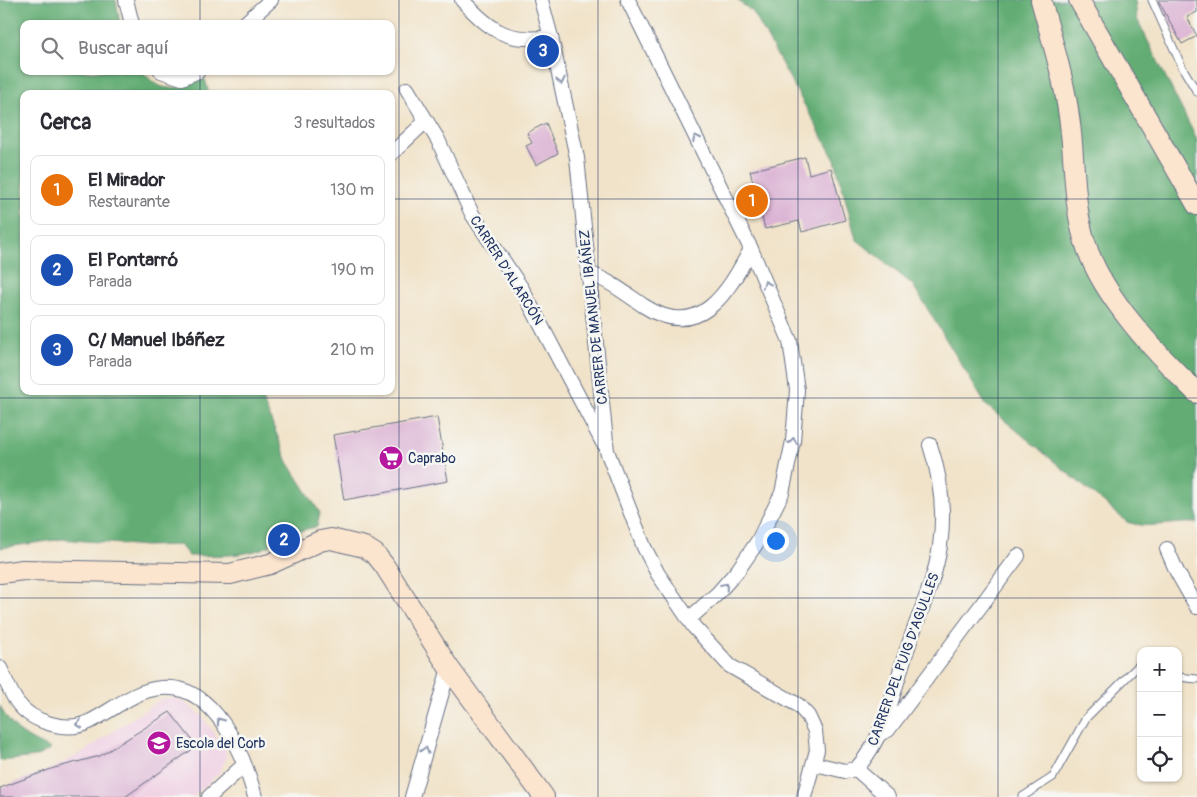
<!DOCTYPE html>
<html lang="es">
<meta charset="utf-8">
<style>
body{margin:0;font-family:Pangolin,sans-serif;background:#f7f7f7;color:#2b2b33}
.controls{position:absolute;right:15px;bottom:15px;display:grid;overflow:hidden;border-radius:10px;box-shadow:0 1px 4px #0004}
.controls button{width:45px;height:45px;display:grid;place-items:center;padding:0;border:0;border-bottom:1px solid #e1e1e2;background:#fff;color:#2b2b33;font:25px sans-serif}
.you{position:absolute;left:775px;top:540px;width:18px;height:18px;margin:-12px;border:4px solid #fff;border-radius:50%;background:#1a73e8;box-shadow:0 0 0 8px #1a73e833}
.badge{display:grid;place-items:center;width:32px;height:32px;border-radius:50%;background:#b5179e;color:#fff;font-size:16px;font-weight:700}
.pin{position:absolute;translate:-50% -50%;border:2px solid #fff;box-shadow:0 1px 5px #0006}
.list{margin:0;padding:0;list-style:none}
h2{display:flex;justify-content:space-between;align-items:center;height:65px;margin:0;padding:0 20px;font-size:21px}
h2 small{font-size:16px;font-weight:400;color:#7c7c81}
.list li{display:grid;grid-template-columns:32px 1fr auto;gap:15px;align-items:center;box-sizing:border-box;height:70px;margin:0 10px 10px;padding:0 10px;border:1px solid #e1e1e2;border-radius:10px}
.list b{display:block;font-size:19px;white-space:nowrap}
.list p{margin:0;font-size:16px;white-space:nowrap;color:#7c7c81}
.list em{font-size:16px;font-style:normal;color:#7c7c81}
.icon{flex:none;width:28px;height:28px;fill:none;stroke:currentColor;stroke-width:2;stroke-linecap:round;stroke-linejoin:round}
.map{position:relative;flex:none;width:1197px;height:797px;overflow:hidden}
.search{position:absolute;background:#fff;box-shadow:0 1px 4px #0004;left:20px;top:20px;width:375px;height:55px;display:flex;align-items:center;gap:12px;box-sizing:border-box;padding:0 18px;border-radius:10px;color:#7c7c81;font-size:19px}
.panel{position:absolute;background:#fff;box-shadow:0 1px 4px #0004;left:20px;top:90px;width:375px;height:305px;border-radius:10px}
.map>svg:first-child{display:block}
</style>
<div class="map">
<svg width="1197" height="797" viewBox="0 0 1197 797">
<rect width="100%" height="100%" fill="#f6f6f2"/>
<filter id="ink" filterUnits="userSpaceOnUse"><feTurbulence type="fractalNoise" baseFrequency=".02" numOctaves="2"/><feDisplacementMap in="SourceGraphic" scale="10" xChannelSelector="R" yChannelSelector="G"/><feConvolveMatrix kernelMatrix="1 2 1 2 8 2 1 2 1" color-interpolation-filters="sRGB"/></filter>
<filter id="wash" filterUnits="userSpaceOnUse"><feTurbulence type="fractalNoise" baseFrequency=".0096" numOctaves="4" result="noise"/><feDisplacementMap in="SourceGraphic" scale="20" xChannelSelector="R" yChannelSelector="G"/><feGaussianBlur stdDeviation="1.12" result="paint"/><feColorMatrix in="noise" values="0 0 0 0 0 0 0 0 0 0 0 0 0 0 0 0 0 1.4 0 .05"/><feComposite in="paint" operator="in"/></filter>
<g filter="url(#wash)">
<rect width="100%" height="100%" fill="#f1e3c9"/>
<polygon fill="#f0d0e4" points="170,698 181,700 202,716 225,749 227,757 219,773 193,797 0,797 85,751 161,699"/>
<g fill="#63ad75" stroke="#3f6e6a">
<path d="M 0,0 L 116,0 L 120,24 L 24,24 L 24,71 L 142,71 C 164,97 177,88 205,79 L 209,94 L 24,94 L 24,391 L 259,391 L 288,462 L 320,513 L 317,527 C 296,529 279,543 259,550 C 236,557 212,555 189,556 L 180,545 L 145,546 L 62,539 L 0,548 Z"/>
<path d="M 737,0 L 1135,0 L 1137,19 L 1197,140 L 1197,523 C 1173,521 1149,530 1127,522 L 986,405 L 913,285 L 856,239 L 835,160 L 753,12 Z"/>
<path d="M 0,706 C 11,730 28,739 51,749 L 35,757 L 0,761 Z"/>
</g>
<g id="blocks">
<g fill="#dbb3d4">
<polygon points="1158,0 1197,0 1197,12 1187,17 1197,36 1182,44"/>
<polygon points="546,123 558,153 536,165 526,146 532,143 527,133"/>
<polygon points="805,157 809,174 831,168 845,220 802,232 799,221 765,229 750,171"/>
<polygon points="437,417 448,481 344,500 333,435"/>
<polygon points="170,712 197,746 125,797 0,797 0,788 54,768 100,756"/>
</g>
</g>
</g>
<g filter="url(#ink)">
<use href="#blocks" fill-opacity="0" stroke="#666e83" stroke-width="1"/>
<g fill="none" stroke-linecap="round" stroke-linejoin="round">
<defs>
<g id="lane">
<polyline points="1152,0 1182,67 1197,92"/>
<polyline points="1178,677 1197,679"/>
<polyline points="1022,797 1053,777 1086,718 1141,663"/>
</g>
<g id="street">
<polyline points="126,0 132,24"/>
<path d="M 462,0 C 491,31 507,43 551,37"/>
<polyline points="541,0 551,37 577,158 607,451 644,547 658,574 694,627 730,666 798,705 808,716 815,731 817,750 804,797"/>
<polyline points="628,0 751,249 790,341 797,390 793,441 782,493 758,541 738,570 717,594 689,619"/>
<polyline points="244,24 271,0"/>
<polyline points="161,71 182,78 198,71"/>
<polyline points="407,89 438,140 472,214 522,289 603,443"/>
<polyline points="391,154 426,121"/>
<path d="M 588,273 C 609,280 626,294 644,306 C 700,342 728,292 751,249"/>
<polyline points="1167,549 1177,572 1197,607"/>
<path d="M 0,668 C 5,679 10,692 17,702 C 31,722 67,733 89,722 C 112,711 134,690 161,688 C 214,682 244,755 255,797"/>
<polyline points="879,734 888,730 1018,556"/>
<path d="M 815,764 L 845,771 L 856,769 C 887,736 894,685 909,644 C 920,611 935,580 940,546 C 945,511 941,478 930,445"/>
<polyline points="856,769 888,797"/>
<polyline points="209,797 244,765"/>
<polyline points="412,797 449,668"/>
</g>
<g id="secondary">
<path d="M 1041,0 C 1053,44 1067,88 1071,133 C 1075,170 1074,207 1085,242 C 1101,296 1157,354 1197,393"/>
<polyline points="1079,0 1197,205"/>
<polyline points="0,573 23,570 230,574 270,564 320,541 331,539 364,547 375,554 384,565 449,668 544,797"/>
</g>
</defs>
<use href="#lane" stroke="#666e83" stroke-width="9"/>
<use href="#street" stroke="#666e83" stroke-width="16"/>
<use href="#secondary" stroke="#666e83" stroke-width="22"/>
<use href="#lane" stroke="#fff" stroke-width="7"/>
<use href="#street" stroke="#fff" stroke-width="14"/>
<use href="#secondary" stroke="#fce5cf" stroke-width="20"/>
</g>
<defs><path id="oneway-chevron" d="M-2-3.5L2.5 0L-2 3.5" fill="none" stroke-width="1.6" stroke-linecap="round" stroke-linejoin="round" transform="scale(1.25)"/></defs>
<g stroke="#8d97ae">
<use href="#oneway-chevron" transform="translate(561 81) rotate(78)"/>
<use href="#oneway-chevron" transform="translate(696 138) rotate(-117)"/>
<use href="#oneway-chevron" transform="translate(766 284) rotate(-113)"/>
<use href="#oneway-chevron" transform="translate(793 441) rotate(-83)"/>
<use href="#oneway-chevron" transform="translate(725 586) rotate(-49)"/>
<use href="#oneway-chevron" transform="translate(220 721) rotate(-126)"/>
<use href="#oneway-chevron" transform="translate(79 724) rotate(172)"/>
<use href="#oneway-chevron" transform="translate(425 750) rotate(-75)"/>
</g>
</g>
<path fill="none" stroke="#1b2f5e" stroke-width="1" stroke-opacity="0.55" d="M 200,0 L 200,24M 399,0 L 399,797M 598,0 L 598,797M 798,0 L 798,797M 998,0 L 998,797M 200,71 L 200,94M 0,199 L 24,199M 391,199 L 1197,199M 200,391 L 200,797M 0,398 L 1197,398M 0,598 L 1197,598"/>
<defs>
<symbol id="supermarket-disc" viewBox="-11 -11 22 22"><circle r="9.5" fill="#b5179e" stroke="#f6f6f2"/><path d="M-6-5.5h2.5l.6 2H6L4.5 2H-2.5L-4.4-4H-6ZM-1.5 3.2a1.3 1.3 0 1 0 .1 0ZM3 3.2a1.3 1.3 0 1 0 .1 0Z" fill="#fff"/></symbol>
<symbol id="school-disc" viewBox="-11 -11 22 22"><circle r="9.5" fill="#b5179e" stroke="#f6f6f2"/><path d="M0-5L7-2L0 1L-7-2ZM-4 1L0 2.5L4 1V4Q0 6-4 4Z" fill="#fff"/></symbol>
</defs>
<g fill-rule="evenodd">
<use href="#supermarket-disc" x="377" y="444" width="28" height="28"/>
<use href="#school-disc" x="145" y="729" width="28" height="28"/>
</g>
<g text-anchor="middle" stroke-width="5" stroke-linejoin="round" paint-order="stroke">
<g font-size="14" fill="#1b2f5e" stroke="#f6f6f2">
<text transform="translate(507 270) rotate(58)" y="5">CARRER D'ALARCÓN</text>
<text transform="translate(593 317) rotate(-96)" y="5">CARRER DE MANUEL IBÁÑEZ</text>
<text transform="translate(903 659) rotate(-70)" y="5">CARRER DEL PUIG D'AGULLES</text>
</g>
<g font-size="14" fill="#1b2f5e" stroke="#f6f6f2" text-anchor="start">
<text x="408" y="463">Caprabo</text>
<text x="176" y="748">Escola del Corb</text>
</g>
</g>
</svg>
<div class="controls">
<button>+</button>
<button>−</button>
<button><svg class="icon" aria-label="locate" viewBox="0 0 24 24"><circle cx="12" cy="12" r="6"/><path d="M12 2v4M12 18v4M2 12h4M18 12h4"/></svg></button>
</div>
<div class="you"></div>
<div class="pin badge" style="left:752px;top:201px;background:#e8710a">1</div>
<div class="pin badge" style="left:284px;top:540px;background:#1a4fb4">2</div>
<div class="pin badge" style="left:543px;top:51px;background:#1a4fb4">3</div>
<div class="search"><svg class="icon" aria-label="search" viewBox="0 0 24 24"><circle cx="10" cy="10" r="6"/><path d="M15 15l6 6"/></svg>Buscar aquí</div>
<section class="panel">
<h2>Cerca<small>3 resultados</small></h2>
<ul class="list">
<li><span class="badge" style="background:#e8710a">1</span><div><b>El Mirador</b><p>Restaurante</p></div><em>130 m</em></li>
<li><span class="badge" style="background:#1a4fb4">2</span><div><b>El Pontarró</b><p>Parada</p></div><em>190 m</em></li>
<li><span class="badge" style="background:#1a4fb4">3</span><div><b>C/ Manuel Ibáñez</b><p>Parada</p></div><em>210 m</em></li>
</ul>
</section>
</div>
